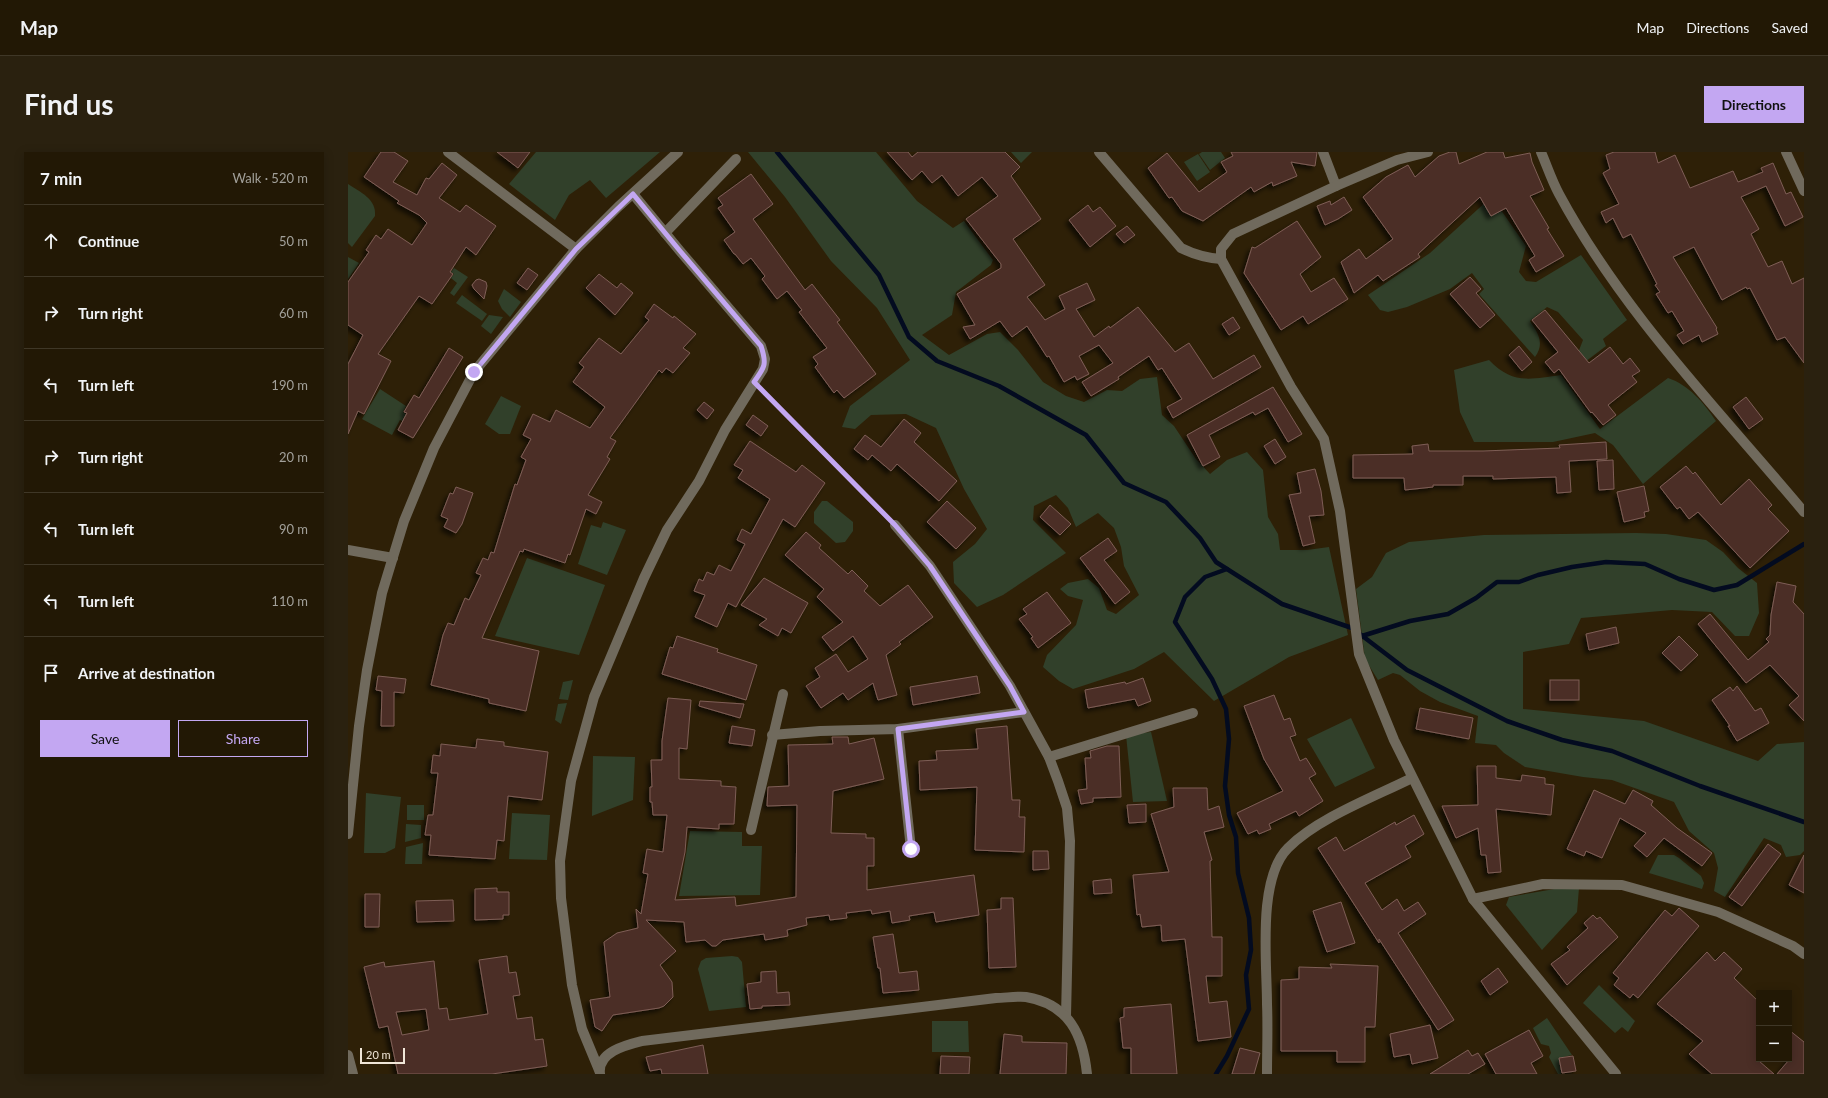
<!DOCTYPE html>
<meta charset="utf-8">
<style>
body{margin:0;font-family:Lato,sans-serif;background:#2a210f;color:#f1f3f6}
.controls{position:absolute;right:12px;bottom:12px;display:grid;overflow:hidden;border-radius:0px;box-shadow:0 2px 10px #0003}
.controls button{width:36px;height:36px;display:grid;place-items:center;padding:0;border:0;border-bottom:1px solid #3f3727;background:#221805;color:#f1f3f6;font:20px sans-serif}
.scale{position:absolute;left:12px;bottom:10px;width:45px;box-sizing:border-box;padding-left:4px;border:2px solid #f0e6d8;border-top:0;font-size:11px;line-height:14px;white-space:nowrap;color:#f0e6d8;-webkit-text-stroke:3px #2e2007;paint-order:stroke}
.stop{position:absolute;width:12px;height:12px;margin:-9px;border:3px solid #c3a7f2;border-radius:50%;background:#fff}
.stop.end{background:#c3a7f2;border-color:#fff;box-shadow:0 1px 4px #0008}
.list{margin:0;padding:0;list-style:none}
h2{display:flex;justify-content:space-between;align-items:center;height:52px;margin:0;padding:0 16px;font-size:17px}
h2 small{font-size:13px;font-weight:400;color:#a2a09a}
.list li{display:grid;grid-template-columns:26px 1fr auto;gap:12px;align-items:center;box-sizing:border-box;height:72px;padding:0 16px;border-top:1px solid #3f3727}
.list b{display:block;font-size:15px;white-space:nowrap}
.list em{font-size:13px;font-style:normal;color:#a2a09a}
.actions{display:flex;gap:8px;padding:12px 16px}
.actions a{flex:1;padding:9px 0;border:1px solid #c3a7f2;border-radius:0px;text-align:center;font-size:14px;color:#c3a7f2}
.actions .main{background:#c3a7f2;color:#111}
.icon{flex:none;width:22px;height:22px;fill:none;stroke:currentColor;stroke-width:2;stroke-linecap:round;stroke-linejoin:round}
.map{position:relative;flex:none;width:1456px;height:922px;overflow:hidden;border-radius:0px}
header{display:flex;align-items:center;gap:24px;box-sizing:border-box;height:56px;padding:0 20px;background:#221805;border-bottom:1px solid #3f3727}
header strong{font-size:19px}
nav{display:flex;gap:22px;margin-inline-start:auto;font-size:14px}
.intro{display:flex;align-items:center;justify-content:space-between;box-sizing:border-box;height:96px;padding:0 24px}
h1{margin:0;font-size:28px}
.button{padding:10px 18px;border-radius:0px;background:#c3a7f2;color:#111;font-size:14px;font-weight:700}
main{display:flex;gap:24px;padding:0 24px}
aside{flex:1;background:#221805;border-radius:0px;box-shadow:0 2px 10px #0003}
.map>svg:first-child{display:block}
</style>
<header>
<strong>Map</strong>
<nav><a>Map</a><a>Directions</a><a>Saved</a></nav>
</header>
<div class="intro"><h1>Find us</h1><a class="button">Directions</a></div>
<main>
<aside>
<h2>7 min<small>Walk · 520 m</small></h2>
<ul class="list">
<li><svg class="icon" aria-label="ahead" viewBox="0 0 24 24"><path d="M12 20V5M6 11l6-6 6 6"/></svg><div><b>Continue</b></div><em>50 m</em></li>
<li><svg class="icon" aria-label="right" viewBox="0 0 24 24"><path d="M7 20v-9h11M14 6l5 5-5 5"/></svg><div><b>Turn right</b></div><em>60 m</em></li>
<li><svg class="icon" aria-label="left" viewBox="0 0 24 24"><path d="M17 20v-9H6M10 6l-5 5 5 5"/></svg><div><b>Turn left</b></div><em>190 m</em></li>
<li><svg class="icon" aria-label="right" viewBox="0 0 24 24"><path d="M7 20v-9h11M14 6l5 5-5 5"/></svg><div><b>Turn right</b></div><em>20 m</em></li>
<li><svg class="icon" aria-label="left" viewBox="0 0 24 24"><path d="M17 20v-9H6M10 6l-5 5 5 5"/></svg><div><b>Turn left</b></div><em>90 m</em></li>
<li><svg class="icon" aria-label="left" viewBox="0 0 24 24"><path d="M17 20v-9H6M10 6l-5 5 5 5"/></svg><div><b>Turn left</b></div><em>110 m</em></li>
<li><svg class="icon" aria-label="arrive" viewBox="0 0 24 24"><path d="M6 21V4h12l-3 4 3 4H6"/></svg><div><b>Arrive at destination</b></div></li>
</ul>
<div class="actions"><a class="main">Save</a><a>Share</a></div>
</aside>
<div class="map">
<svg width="1456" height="922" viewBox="0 0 1456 922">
<defs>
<filter id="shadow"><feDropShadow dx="-3.5" dy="3.5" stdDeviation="2" flood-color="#0009"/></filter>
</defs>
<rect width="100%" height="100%" fill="#2e2007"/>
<g fill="#31402a">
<polygon points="188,0 312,0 258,46 242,28 221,43 207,68 161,32"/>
<polygon points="400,0 528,0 569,49 605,76 616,69 645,108 643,113 608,140 604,163 574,183 601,203 639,182 652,180 670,198 695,230 718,244 736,250 759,238 774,239 792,227 809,225 814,263 826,274 848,307 862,322 879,308 899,300 915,318 920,365 930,382 932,398 959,398 981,395 1000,483 941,505 866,549 816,500 786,517 725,537 711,529 695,515 699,503 728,473 735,448 720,444 712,437 720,431 740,427 751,436 759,458 768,462 791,443 776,414 773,395 766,376 750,361 728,375 720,356 708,343 686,354 685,368 718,401 655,443 629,455 606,431 605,410 627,392 639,377 616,337 588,276 558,262 523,263 507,277 494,275 502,254 562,208 529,156 483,109 437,45"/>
<polygon points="663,0 684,0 673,11"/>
<polygon points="854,0 873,0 877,6 862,18 851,2"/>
<polygon points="850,2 862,20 849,29 836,10"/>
<path d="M 0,32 C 12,40 29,47 27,64 L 4,95 L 0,91 Z"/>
<path d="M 1141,47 L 1146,48 L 1178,94 L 1171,120 L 1178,129 L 1188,130 L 1233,103 L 1279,168 L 1255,187 L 1258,194 L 1233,213 L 1228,206 L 1235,188 L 1210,160 L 1199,155 L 1182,169 C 1190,181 1197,191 1187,205 L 1131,142 L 1136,137 L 1124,121 L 1102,137 L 1059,155 L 1040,160 L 1032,158 L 1020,143 L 1082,101 Z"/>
<polygon points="0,105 11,111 0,127"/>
<polygon points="106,116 120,125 106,144 102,141 109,131 103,126 106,122 103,120"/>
<polygon points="156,137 173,150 162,165 154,157 150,149"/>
<polygon points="114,143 139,162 134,169 108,151"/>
<polygon points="141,163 155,165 143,182 133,174"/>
<path d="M 1141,208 C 1165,233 1182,227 1213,223 L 1252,277 L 1320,226 C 1341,233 1356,251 1368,269 L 1295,332 L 1265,293 L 1247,281 L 1205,290 L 1126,290 L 1112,260 L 1106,218 Z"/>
<polygon points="32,237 58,254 55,260 62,265 59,271 52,268 44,283 14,267"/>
<polygon points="153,244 173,254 162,282 151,282 137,272"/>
<polygon points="474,349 479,349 505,370 505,379 497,390 488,391 466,371 466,360"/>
<polygon points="255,370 278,378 259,423 230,412 243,373 253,376"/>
<polygon points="1288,381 1318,382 1358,388 1375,400 1390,416 1409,431 1411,461 1401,484 1387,484 1364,460 1324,458 1233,466 1221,492 1175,500 1175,557 1296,569 1410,609 1429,592 1456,590 1456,699 1452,703 1438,705 1433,693 1416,686 1377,745 1366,739 1370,716 1366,701 1341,679 1326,650 1264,628 1235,625 1177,615 1156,601 1148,593 1127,591 1130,564 1092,550 1072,539 1052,523 1045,521 1030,528 1017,507 1008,437 1024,425 1038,401 1061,390 1136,383"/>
<polygon points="179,406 257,433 231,503 147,484"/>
<polygon points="225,528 220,548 211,547 215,530"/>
<polygon points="219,551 213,572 207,568 210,552"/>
<polygon points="1003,566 1027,616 987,635 959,587"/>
<polygon points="803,580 819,649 785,650 778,583"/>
<polygon points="245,604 287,605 285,648 244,664"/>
<polygon points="18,641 53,645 47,696 37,701 16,701"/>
<rect x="59" y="653" width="17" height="15"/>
<polygon points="164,661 202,663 199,708 161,707"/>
<polygon points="58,672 73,673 73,686 57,690"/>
<polygon points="342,679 394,680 394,694 414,694 412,743 331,744"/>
<polygon points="75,691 74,712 57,712 58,695"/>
<polygon points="1310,703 1326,703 1331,706 1353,724 1356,731 1354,737 1301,721"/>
<polygon points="1212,736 1231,736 1229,760 1194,798 1158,753 1161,745"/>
<polygon points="384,804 390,805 394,810 398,855 361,859 350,817 353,809 358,806"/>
<polygon points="1251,833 1287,869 1280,880 1274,875 1267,881 1235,851"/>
<polygon points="1199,866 1224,903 1211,906 1213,922 1210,922 1201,905 1203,901 1201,894 1193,892 1185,876"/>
<polygon points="584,869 620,869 621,900 584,900"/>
</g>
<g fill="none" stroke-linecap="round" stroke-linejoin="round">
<g stroke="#030b20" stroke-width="4.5">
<polyline points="429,0 531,123 561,185 589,209 651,234 738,283 776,331 818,350 852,386 868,410 934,452 1004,476 1059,518 1159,569 1214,588 1264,599 1352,634 1456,670"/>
<polyline points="1014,484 1062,469 1100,462 1128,446 1149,430 1171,430 1190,423 1224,415 1258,410 1297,412 1331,427 1366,438 1389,433 1456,392"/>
<polyline points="868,922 879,904 901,857 898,823 903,798 901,766 890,721 888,685 881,663 877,634 881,587 878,557 864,527 827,470 837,445 857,425 879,417"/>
</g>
</g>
<g fill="#4c2d26" stroke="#7e5e56" fill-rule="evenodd" filter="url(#shadow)">
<polygon points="33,0 46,0 60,9 45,30 69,43 78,26 81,27 94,11 109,23 91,46 112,60 118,53 148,74 128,103 118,95 102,120 105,122 84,152 71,144 30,202 43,209 16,262 10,259 0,282 0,212 15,183 0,173 0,130 21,100 18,98 28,83 33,87 40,77 64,93 79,71 71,63 49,51 51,49 16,25"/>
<polygon points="149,0 182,0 170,16"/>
<polygon points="539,0 560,0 564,5 570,0 657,0 672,15 663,24 693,67 665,87 697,133 679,145 697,168 717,157 711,144 739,131 747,148 728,157 746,185 761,174 762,176 790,155 827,200 841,191 865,227 906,203 913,215 825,266 819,255 834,247 814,216 810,218 801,204 770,225 771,227 743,244 734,230 765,211 751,193 731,204 741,222 729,228 727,224 716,230 701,204 699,205 679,174 664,185 652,169 622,187 615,175 627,173 609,142 653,116 653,112 618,67 650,44 634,25 610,44 594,23 584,31 574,19 564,28"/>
<polygon points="883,0 969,0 967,14 943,10 949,24 925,34 924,30 906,40 903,35 855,69 834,59 824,45 821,46 800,16 819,1 851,40 879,20 873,10 885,4"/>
<polygon points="1102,0 1108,0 1111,12 1139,0 1155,0 1157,6 1182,1 1184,10 1196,38 1182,44 1201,76 1199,77 1216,104 1188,120 1181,108 1187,104 1158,56 1143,64 1132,45 1070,102 1072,105 1035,129 1030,123 1006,141 993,110 1011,97 1018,107 1045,87 1015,45 1038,25 1060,13 1067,25 1091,4"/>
<polygon points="1266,0 1307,0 1310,11 1327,3 1342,36 1385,19 1390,30 1415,20 1413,16 1425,11 1438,42 1443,40 1455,65 1437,74 1418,34 1393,45 1411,77 1403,82 1420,115 1434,109 1444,132 1456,126 1456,211 1437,185 1429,188 1402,136 1399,137 1398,135 1374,148 1346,95 1325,105 1369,176 1368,177 1370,182 1354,190 1351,183 1335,192 1329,183 1336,179 1324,159 1320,161 1308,142 1312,140 1307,133 1309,132 1283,82 1275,86 1265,66 1258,71 1253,60 1271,52 1255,21 1262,17 1258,3"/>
<polygon points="403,22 425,52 405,67 457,138 464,132 492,168 489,170 528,222 496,246 489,238 486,241 467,215 470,212 465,205 479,196 451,160 454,158 439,139 429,147 414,127 417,124 403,106 395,112 387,102 386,102 376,88 387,80 370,56 375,53 370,46"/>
<polygon points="996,45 1004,58 990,67 977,73 969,54 982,49 983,53"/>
<polygon points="740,53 745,60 752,55 768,74 742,95 721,68"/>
<polygon points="949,69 973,105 952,122 963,140 986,126 1000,147 960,172 955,164 933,178 896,121 904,95 907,96"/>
<polygon points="779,74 787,83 776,91 768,82"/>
<polygon points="180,116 190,123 179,138 169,131"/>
<polygon points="251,122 269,136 273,131 285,141 267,163 238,136"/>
<polygon points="1122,125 1133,137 1128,141 1147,163 1132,176 1102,142"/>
<polygon points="131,127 138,130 139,134 136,147 126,137 124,133 128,128"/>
<polygon points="306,152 325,166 326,164 348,182 335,196 342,201 325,221 318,216 314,221 311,218 262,286 268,289 259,305 262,307 240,343 254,350 248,362 238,357 222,403 220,402 217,411 176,397 175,400 172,399 134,486 191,499 178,559 141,551 141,547 83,533 95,483 100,471 106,473 117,446 121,448 133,423 128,421 135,406 140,408 143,400 146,401 167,332 169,333 178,308 173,305 183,287 175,283 185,262 202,270 208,258 242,276 257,255 225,230 236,215 231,211 251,186 273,202 301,168 297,165"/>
<polygon points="1197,158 1241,211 1262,195 1275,212 1282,206 1292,219 1284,224 1289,230 1260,253 1268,263 1255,273 1244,260 1243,261 1211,217 1206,221 1197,210 1210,200 1184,168"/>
<polygon points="885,165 892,176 881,183 874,172"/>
<polygon points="1171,194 1184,210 1174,219 1161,203"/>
<polygon points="101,196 115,205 65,286 50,278 59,261 56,260 66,243 71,246"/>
<polygon points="925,235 954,282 940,290 920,256 907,263 905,260 861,283 872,305 855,314 839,283"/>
<polygon points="1398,245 1415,267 1401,277 1385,255"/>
<polygon points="356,250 366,258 359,267 349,258"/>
<polygon points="405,263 420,274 413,284 398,273"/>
<polygon points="556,267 573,281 566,290 609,329 591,349 549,312 543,319 524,303 520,308 506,297 517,283 533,295"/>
<polygon points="927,287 938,305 927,312 916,294"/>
<polygon points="402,289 448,320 454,313 477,331 447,375 435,367 388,455 380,451 369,475 347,465 357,443 346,439 351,427 355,429 359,420 366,423 371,413 383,419 397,392 389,388 394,377 403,382 422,347 390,326 395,318 386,313"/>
<polygon points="1258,290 1259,307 1221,309 1223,340 1209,341 1208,325 1145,327 1145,324 1115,324 1115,333 1085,333 1085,335 1057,338 1056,326 1005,326 1005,303 1065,302 1064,294 1080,292 1081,299 1135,299 1212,296 1211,293"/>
<polygon points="1265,308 1266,337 1251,338 1249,309"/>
<polygon points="1338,314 1345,322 1347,320 1373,353 1401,327 1424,353 1420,357 1441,379 1402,416 1350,360 1341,367 1332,355 1329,357 1312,335"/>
<polygon points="967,317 973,339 976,363 961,364 967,391 955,394 941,343 953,341 949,321"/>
<polygon points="1296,334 1301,359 1296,360 1297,365 1276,370 1269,340"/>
<polygon points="108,335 125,341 114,372 108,381 96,375 100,367 93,364 102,341 105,342"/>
<polygon points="599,349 628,376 608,397 579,370"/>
<polygon points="702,353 723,372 712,383 692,365"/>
<polygon points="458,380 473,393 471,396 500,422 504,418 520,434 516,439 532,454 560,433 585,465 551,490 553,492 538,503 549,543 530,548 525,531 500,548 495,541 473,556 458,534 472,525 467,516 488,502 500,520 520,507 505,484 485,499 474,485 495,470 469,445 476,437 437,403"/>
<polygon points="760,386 769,399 756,408 782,440 767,452 732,406"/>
<polygon points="416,426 460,451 443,481 434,476 430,484 411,473 419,467 393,453"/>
<polygon points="1429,430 1448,434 1445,450 1456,462 1456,569 1441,553 1451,544 1422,513 1398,531 1350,472 1362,462 1400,508 1421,490 1418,487 1422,483 1423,463"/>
<polygon points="699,440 723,471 690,496 683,486 685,485 671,467 679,462 675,457"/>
<polygon points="1268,475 1271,491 1241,498 1238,482"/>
<polygon points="329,484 370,497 369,500 409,513 398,548 314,522 322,495 325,496"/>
<polygon points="1331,484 1350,503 1333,519 1314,501"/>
<polygon points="30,524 58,527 56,541 46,540 46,574 33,574 34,539 28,538"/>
<polygon points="629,524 632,541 565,553 562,535"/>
<polygon points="795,526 803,549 790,554 787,547 740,556 737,538 777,530 778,532"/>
<rect x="1202" y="528" width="29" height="20"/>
<polygon points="1389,534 1407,559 1413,556 1421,571 1389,589 1380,574 1382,574 1364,548 1382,535 1385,539"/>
<polygon points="926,543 936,568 942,566 948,583 942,585 952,609 958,606 968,622 961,626 975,649 951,664 948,659 921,672 923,677 911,682 909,678 900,682 889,661 935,639 916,607 896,554"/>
<polygon points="320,546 343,548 339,597 331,596 331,627 373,629 373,634 388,635 386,672 371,672 371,677 339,675 337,700 327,748 387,745 388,754 448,745 449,653 419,654 420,635 441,634 440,593 485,592 484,585 500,585 501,592 526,586 536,627 485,639 483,681 518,682 518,686 526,686 526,714 519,714 519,738 626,723 631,763 588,770 586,760 561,764 562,768 544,771 542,759 524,762 523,758 498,761 499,766 482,768 481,763 458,766 459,773 439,778 440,784 417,788 416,782 375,788 368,794 364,794 357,788 338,790 336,770 298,768 328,799 312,813 324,830 325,845 316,854 311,856 265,863 254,879 247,875 242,848 262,845 256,790 269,781 290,776 288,757 293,762 300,722 295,721 299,697 315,700 319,663 305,663 304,650 302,650 302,635 304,635 303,608 314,608 314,589"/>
<polygon points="352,549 396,552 392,566 351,554"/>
<polygon points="1072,556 1125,566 1121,587 1068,577"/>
<polygon points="384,574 407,578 404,594 381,591"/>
<polygon points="659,574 664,648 672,648 671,665 677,665 676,700 627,698 629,635 572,638 571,609 589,608 588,599 630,597 628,577"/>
<polygon points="129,587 156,590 156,594 200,600 194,648 160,644 156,689 149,688 147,707 81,703 83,683 77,683 80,663 85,663 90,621 83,621 85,603 92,604 93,592 128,596"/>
<polygon points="759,594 771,594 773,645 745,646 745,650 733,652 730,638 739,637 737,606 743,606 742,599"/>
<polygon points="1129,614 1148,614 1148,626 1173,629 1174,623 1197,626 1197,632 1206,633 1203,663 1148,657 1153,720 1140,721 1138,703 1133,703 1130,676 1108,686 1094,654 1130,653"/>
<polygon points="825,636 859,636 860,658 871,654 876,675 856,680 864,708 862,709 864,785 874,785 874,824 858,824 861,851 879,849 883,885 850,889 837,787 814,789 813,773 794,775 792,762 789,763 785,723 821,720 803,662 826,655"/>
<polygon points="1246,638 1277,652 1285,638 1305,649 1303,653 1329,676 1364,701 1354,714 1316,686 1299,705 1286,694 1298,681 1272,666 1254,706 1238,699 1236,704 1219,697"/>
<polygon points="798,652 798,670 781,671 779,653"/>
<polygon points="1066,663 1076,682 1057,694 1063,705 1017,731 1034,758 1049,747 1056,759 1070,750 1078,762 1050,781 1106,868 1090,878 1031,787 1031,791 970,696 988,685 996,699 1047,670 1048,673"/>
<polygon points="1420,692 1433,702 1394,754 1381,745"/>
<polygon points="685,699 700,699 701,717 685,718"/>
<polygon points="1456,703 1456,741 1441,733"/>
<polygon points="763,727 764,741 746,742 745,729"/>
<polygon points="149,736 149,740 161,740 161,763 155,763 155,767 127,768 127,737"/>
<polygon points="17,742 32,742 31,775 17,775"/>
<polygon points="653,746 665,746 668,815 641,816 639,758 653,757"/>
<polygon points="105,748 106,769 69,770 68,749"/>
<polygon points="993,750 1007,791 979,800 965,759"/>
<polygon points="1331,756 1351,774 1290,846 1285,842 1282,846 1266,833 1271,826 1265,821 1317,758 1324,764"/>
<polygon points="1245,763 1249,767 1252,765 1270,785 1219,833 1203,812 1222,798 1219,795 1240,776 1236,771"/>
<polygon points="545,782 551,821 569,819 571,838 535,841 532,816 530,816 525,785"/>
<polygon points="1359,800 1367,809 1376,800 1394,817 1386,826 1411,850 1411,909 1426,922 1364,922 1341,902 1355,889 1309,852"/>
<path d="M 159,804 L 161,821 L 168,820 L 172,843 L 165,844 L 169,867 L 184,865 L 187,888 L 195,887 L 199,914 L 144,922 L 50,922 L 40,874 L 31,876 L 16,815 L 36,810 L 37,815 L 86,809 L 91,857 L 99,856 L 101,868 L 140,862 L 131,808 ZM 78,857 L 81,878 L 54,883 L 48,860 Z"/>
<polygon points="982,812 1030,814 1027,875 1017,875 1017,910 989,910 989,899 933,899 933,828 951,827 951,815 984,816"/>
<polygon points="1150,816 1160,830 1142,843 1133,829"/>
<polygon points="428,819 429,841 441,840 442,853 414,854 414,856 402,857 399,832 413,830 413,820"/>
<polygon points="823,852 829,922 783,922 783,896 775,896 772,866 776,865 776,856"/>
<polygon points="1082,873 1090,906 1064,912 1062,902 1046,905 1042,882"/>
<polygon points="1181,878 1195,904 1183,911 1189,922 1148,922 1137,902"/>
<polygon points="1441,878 1456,890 1456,922 1429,922 1441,908"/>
<polygon points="656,882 674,884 674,890 719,891 718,922 652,922"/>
<polygon points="355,893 360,922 314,922 313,917 302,919 298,905"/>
<polygon points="892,896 912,901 906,922 884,922"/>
<polygon points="1120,898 1124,904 1130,901 1137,912 1120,922 1082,922"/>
<polygon points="593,904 622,905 621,922 592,922"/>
<polygon points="1225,904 1228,919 1214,921 1211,906"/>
</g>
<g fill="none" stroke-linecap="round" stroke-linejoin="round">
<polyline stroke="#766954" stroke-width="2.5" stroke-dasharray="3 3" stroke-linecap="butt" points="415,239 539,365"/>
<g stroke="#706a5d" stroke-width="10">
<polyline points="100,0 228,97"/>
<path d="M 751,0 L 833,96 C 847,103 858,106 873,107"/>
<polyline points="975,0 988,34"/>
<polyline points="1080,0 1049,8 988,34 885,82 873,97 873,107 943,235 976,287 992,359 1011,502 1046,588 1125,747 1268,922"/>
<path d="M 1193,0 C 1199,14 1204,29 1211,42 C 1275,161 1370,257 1456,360"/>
<polyline points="1438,0 1456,39"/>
<polyline points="317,81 388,7"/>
<polyline points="547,373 582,414 662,534 701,605 710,629 719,656 722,689 718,864"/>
<polyline points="0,398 45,406"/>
<polyline points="550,577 563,697"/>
<polyline points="424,583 472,579 550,577 676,560"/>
<polyline points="701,605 845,561"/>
<polyline points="403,678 435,542"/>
<polyline points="0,682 11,574 19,518 34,441 56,369 86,296 126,220 228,97 270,55 330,0"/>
<polyline points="1125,747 1195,732 1274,733 1370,760 1445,794 1456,802"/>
<polyline points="0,903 5,922"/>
<polyline points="251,918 234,877 224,833 213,746 212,709 223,629 246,545 296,426 319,378 351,329 377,278 415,217 417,207 413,194 332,99 285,42"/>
<path d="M 252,922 C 249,900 278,893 294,889 L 648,846 C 657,846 669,844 678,845 C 721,852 735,883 739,922"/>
<path d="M 919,922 C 919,899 920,875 919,852 C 919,810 909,727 940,696 C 970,666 1026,645 1064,626"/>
</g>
</g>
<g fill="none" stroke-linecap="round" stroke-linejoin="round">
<path stroke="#c3a7f2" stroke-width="5" d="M 126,220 L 228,97 L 285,42 L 332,99 L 413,194 C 419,212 417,215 406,230 L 547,373 L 582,414 L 662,534 L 676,560 L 550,577 L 563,697"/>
</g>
</svg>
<div class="controls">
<button>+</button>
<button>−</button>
</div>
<div class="scale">20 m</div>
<div class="stop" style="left:563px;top:697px"></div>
<div class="stop end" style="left:126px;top:220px"></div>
</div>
</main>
